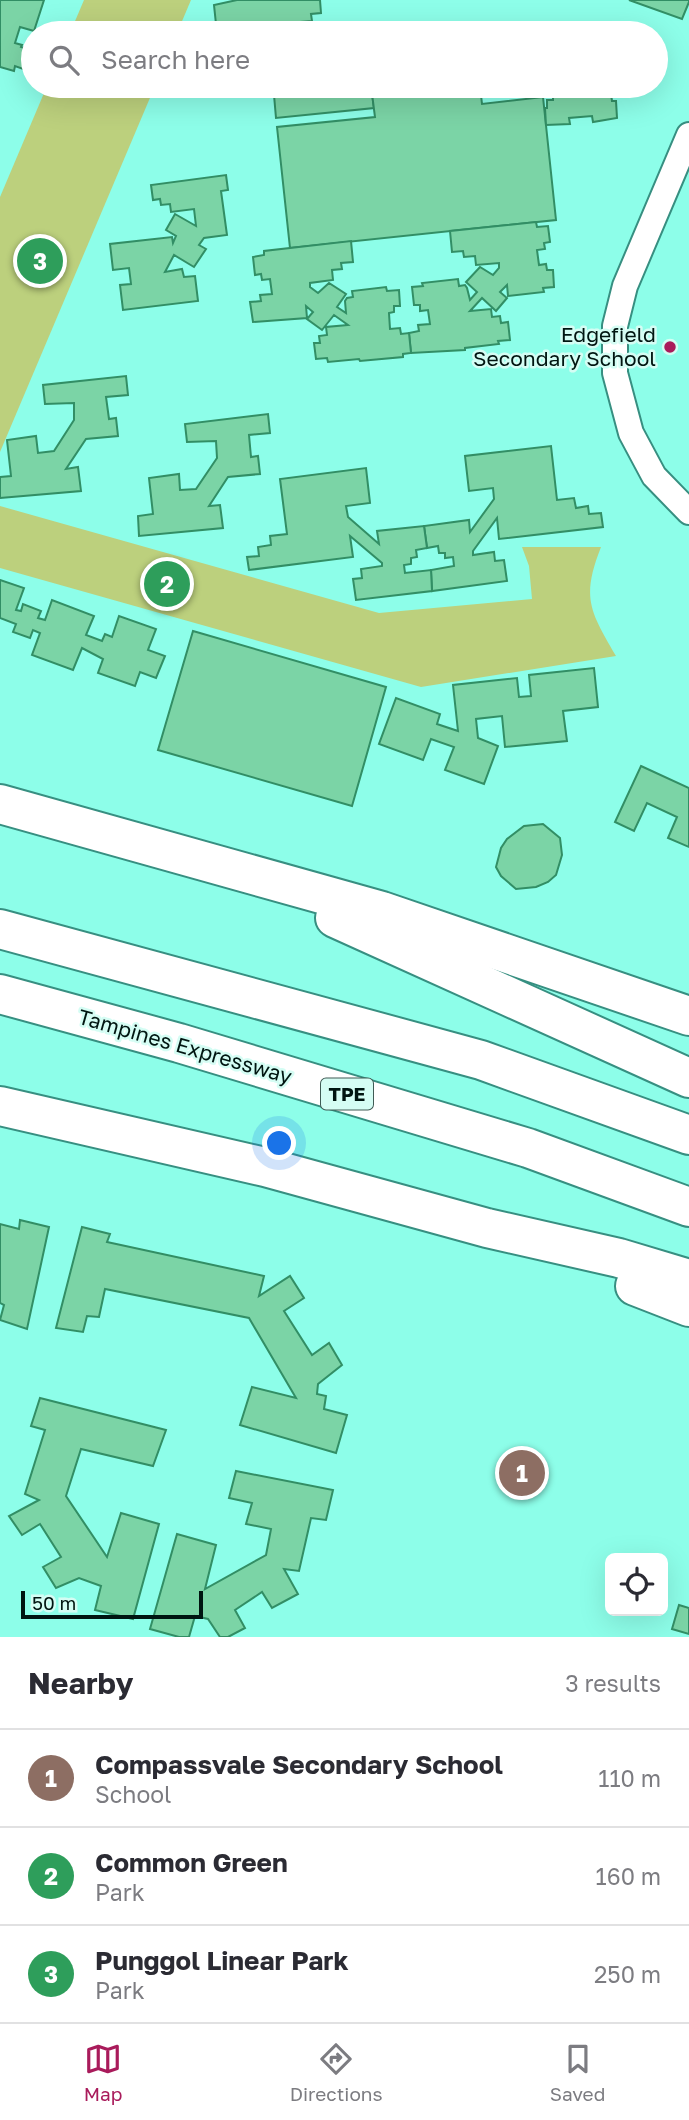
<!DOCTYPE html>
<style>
body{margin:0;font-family:"Golos Text",sans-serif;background:#f7f7f7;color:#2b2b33}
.controls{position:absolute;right:21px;bottom:21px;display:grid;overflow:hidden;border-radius:10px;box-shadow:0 7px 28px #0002}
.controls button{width:63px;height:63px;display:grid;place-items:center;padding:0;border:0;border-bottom:2px solid #e1e1e2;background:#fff;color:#2b2b33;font:35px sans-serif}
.scale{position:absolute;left:21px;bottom:18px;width:182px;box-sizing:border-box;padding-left:7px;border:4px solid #001511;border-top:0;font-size:19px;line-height:24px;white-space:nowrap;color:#001511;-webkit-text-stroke:5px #d5fdf4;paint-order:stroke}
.you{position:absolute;left:280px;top:1144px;width:24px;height:24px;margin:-18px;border:5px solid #fff;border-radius:50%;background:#1a73e8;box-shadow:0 0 0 10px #1a73e833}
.badge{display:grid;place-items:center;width:46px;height:46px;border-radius:50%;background:#a91b5b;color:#fff;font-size:23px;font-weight:700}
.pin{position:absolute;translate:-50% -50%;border:4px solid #fff;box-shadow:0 2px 7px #0006}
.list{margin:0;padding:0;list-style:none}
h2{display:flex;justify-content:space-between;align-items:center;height:91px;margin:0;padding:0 28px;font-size:30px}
h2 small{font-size:23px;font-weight:400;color:#7c7c81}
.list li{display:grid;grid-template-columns:46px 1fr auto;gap:21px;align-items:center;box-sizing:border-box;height:98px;padding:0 28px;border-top:2px solid #e1e1e2}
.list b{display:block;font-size:26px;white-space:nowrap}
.list p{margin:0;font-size:23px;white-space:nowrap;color:#7c7c81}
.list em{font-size:23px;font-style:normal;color:#7c7c81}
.icon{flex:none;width:38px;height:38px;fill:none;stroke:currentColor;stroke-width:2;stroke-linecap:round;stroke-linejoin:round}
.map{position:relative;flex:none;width:689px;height:1637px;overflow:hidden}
.search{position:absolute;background:#fff;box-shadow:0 7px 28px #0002;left:21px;right:21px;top:21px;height:77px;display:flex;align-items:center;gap:18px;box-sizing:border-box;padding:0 24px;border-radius:38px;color:#7c7c81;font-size:26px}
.sheet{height:385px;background:#fff}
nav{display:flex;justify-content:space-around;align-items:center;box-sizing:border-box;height:98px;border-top:2px solid #e1e1e2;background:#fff;font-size:19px;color:#7c7c81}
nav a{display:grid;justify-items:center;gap:4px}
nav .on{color:#a91b5b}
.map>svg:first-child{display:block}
</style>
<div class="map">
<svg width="689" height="1637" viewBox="0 0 689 1637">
<rect width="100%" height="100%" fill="#8dfee9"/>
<g fill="#bcd07d">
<polygon points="84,0 191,0 177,33 70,33"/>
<polygon points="47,86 155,86 0,452 0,197"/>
<path d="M 0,506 L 379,613 L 532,599 L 529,566 L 522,547 L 601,547 C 581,598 590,611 616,656 L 421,687 L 0,568 Z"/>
</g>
<g fill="#7bd4a6" stroke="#328e65" stroke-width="2">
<polygon points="0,0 44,0 34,31 20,27 15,43 22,45 21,47 27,49 26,52 31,54 26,70 15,66 14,71 0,67"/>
<polygon points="237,0 320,0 321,13 311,14 312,21 301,22 301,30 278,33 238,33 238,28 227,30 226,23 216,24 214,5"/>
<polygon points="629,0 689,0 689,2 682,19"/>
<polygon points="541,23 541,25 553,24 554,33 474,33 484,32 484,29 517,25 518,31 530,30 529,24"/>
<polygon points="473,25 474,33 393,33 449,27"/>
<polygon points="295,86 371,86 374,108 276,118 274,95 285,94 284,89 295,88"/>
<polygon points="371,86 480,86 482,104 543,97 556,220 290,248 277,127 375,117"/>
<polygon points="480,86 525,86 525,92 491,95 491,92 480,93"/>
<polygon points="561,86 602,86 603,94 611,94 612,101 616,101 617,118 593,122 592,116 569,118 570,124 546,125 545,108 547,108 547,100 553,100 553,92 569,90"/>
<polygon points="226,175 228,190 221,191 227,235 204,238 199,245 206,249 194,267 174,255 165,272 182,269 184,277 195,276 198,301 123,310 120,285 131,284 129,268 113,270 110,244 172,237 173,243 176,236 166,230 175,214 196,226 194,209 171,212 170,204 161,205 160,199 153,200 151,185"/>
<polygon points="536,222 537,227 548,226 550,242 544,243 545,249 537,250 539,265 546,264 547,270 553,270 554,287 543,288 544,292 508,296 507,285 500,292 507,298 496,311 482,298 470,311 491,309 492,317 500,316 501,323 508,322 510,340 498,341 499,344 465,348 465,350 411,353 409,333 419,331 418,325 430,324 428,310 420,311 420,305 414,305 412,287 423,286 422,283 458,279 459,286 465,285 467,288 470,300 477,292 466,282 480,267 493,275 499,268 499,263 476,265 475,256 464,257 463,251 452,252 450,231"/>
<polygon points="351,241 353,262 341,263 342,269 332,270 333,280 310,283 310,287 318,293 329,283 346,294 337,307 346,313 345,301 347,298 353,297 352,291 386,287 387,291 399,290 400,306 394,306 394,312 389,313 390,329 400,328 401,334 409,333 411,353 403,354 403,357 360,361 359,359 328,362 327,358 316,359 314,343 320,343 319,336 327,335 326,327 348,325 334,315 322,330 307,319 313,312 306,306 307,318 253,322 250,302 261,301 260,295 272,294 270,279 262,280 261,274 255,275 253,257 264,255 264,251"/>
<polygon points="126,376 128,395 106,397 109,419 116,418 118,436 86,439 66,469 78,467 81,491 0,498 0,477 11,476 7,440 36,436 38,453 54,451 74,420 74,403 45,404 43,385"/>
<polygon points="268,414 270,433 249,435 251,457 258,456 260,474 228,477 209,506 220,505 223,528 139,536 138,516 153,514 149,478 179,474 180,490 196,489 217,458 216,441 187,442 185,424"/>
<polygon points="551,446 557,500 574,498 576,508 588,506 589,514 601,513 603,527 499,539 497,518 473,551 473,555 494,552 495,561 504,560 507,581 432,591 431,570 454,566 453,557 445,558 445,553 439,553 438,546 427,548 424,526 469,520 470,532 494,499 493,488 469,491 465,456"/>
<polygon points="366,468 370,503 346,506 348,517 379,544 377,531 424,526 427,548 416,550 417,557 411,558 411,564 404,565 405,573 431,570 432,591 356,600 353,579 362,578 361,569 382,566 382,563 350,536 353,557 249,570 247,557 259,556 258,547 271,545 270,536 287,534 280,479"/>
<polygon points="0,580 24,588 16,610 21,611 23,604 41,611 38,618 45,620 52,600 94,616 86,635 102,641 105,634 112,637 119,616 156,629 148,650 165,656 156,678 140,672 135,686 98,673 103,659 82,648 73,670 32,655 40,633 33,630 30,638 13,632 16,624 0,618"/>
<polygon points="193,631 386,687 352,806 158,750"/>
<polygon points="594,668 598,707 563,711 567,741 505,747 502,716 476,719 478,738 498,746 484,784 445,770 454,747 431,739 423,760 379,744 396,698 440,714 437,724 458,731 453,685 517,678 519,697 531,696 529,675"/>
<polygon points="641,766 689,788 689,847 668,838 677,817 647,803 634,831 615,822"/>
<polygon points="543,824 560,838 562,855 556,875 548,882 536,887 516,889 501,876 496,867 501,848 507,839 524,826"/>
<polygon points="20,1220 49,1227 27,1329 0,1320 4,1305 0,1303 0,1224 19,1229"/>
<polygon points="82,1227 110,1234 107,1242 264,1276 259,1296 290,1276 304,1298 284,1311 312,1355 329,1343 342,1365 318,1384 317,1394 326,1396 324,1409 347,1415 336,1453 240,1425 252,1387 296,1398 249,1318 105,1289 99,1317 87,1316 83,1332 56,1328"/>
<polygon points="40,1398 166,1430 153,1466 81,1449 66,1496 107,1557 121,1513 159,1524 133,1619 95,1610 101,1586 79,1578 56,1588 43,1567 61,1557 40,1524 22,1535 9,1516 39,1500 25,1494 45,1430 31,1426"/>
<polygon points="236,1471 333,1490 326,1520 311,1518 299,1571 284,1569 298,1594 272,1608 262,1592 235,1610 245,1628 228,1637 220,1637 208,1619 195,1616 189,1637 179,1637 150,1629 177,1534 216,1545 205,1589 266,1555 271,1529 246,1524 252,1503 229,1498"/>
<polygon points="679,1605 689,1608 689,1634 672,1629"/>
</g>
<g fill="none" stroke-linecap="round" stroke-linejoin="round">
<defs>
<polyline id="street" points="689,135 625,286 615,326 615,373 631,433 654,476 689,512"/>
<g id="highway">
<polyline points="0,804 382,911 689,1016"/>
<polyline points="335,918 689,1078"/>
<polyline points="0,929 481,1060 689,1135"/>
<polyline points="0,994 179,1043 528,1148 689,1207"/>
<polyline points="0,1106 265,1167 487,1228 619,1258 689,1279"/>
<polyline points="635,1286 689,1307"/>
</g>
</defs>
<use href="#street" stroke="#378f81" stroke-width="28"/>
<use href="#highway" stroke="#378f81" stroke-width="42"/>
<use href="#street" stroke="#fff" stroke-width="24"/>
<use href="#highway" stroke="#fff" stroke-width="38"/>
</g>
<circle fill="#a91b5b" stroke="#d5fdf4" stroke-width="2.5" cx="670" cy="347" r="7"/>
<g text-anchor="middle" stroke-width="5" stroke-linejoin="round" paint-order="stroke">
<rect fill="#d5fdf4" stroke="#405b55" stroke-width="2" x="321" y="1078.5" width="52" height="31" rx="5"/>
<g font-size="19" font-weight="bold" fill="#001511">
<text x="347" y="1101">TPE</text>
</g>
<g font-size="21" fill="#001511" stroke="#d5fdf4" text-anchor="end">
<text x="656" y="342">Edgefield<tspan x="656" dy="24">Secondary School</tspan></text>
</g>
<g font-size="21" fill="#001511" stroke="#d5fdf4">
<text transform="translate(185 1047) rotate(16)" y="7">Tampines Expressway</text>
</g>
</g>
</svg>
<div class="controls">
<button><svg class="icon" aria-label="locate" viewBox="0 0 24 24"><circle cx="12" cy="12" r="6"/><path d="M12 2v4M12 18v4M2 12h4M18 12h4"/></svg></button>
</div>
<div class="scale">50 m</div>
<div class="you"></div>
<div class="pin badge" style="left:522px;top:1473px;background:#8d6e63">1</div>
<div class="pin badge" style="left:167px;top:584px;background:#2e9e5b">2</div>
<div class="pin badge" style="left:40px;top:261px;background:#2e9e5b">3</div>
<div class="search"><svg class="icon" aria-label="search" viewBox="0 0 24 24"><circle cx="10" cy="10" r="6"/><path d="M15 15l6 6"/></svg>Search here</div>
</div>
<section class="sheet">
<h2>Nearby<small>3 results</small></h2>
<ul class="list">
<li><span class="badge" style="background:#8d6e63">1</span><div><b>Compassvale Secondary School</b><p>School</p></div><em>110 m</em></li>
<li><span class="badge" style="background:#2e9e5b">2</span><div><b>Common Green</b><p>Park</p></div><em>160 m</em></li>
<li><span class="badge" style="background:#2e9e5b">3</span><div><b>Punggol Linear Park</b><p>Park</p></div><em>250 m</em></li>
</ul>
</section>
<nav>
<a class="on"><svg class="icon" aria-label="map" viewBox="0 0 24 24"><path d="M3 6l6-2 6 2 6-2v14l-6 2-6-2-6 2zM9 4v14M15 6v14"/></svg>Map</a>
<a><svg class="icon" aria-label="directions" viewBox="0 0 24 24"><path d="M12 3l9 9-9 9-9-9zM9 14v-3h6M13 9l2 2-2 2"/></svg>Directions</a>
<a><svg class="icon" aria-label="saved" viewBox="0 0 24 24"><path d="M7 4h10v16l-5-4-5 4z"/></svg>Saved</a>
</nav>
